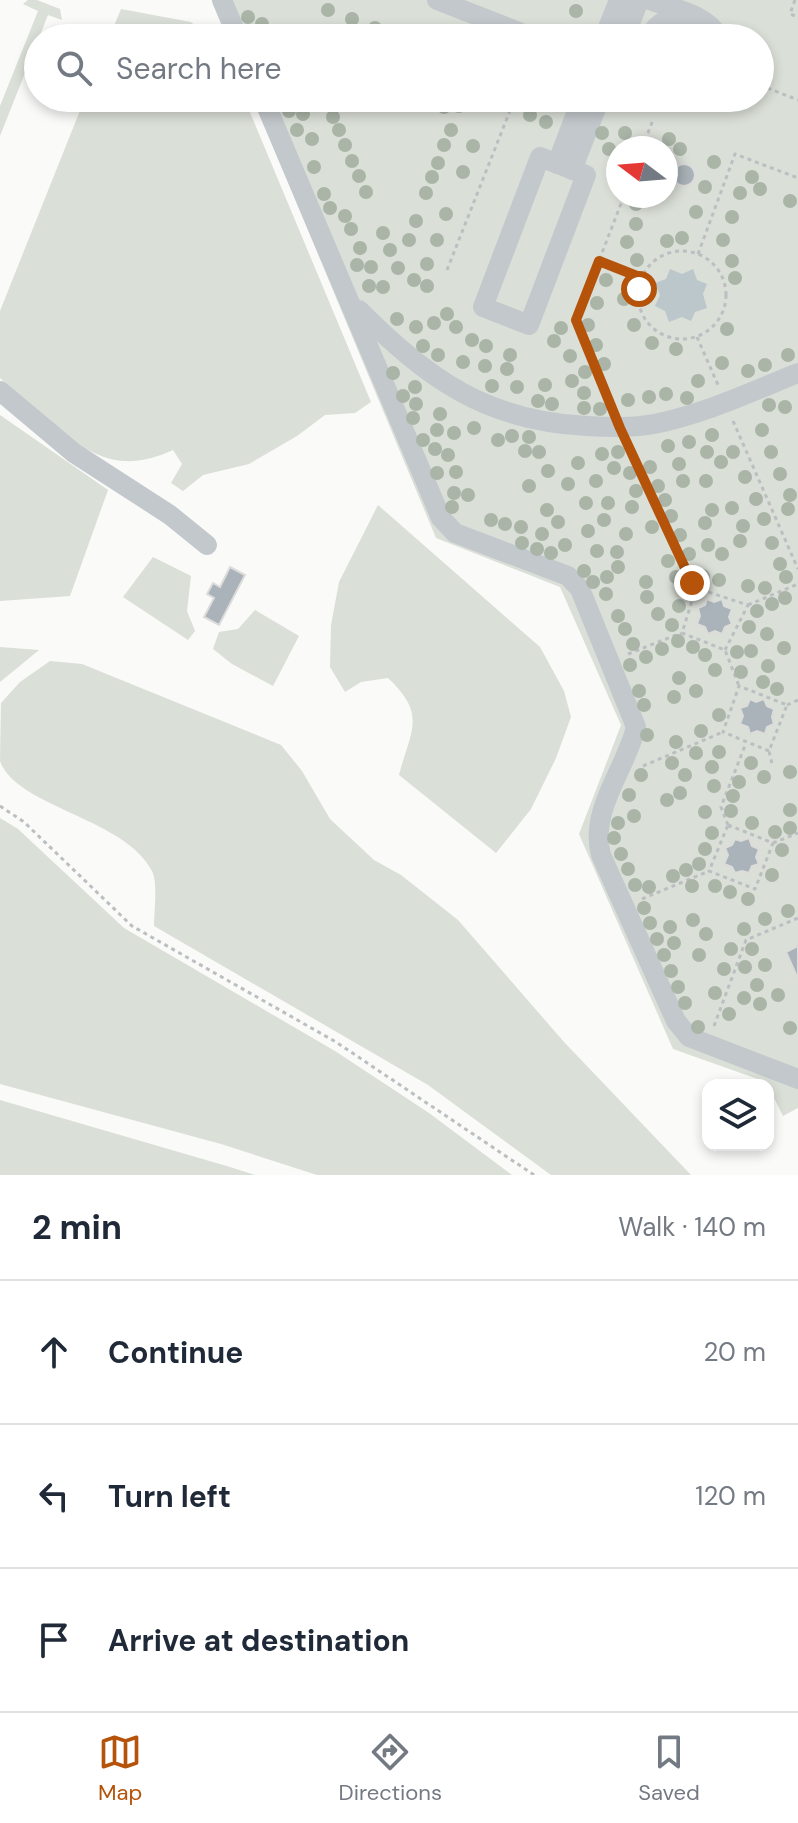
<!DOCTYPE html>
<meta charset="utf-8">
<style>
body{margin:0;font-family:"DM Sans",sans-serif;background:#f2f2f3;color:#1f2937}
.controls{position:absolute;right:24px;bottom:24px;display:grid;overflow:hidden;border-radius:16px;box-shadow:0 4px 12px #0003}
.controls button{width:72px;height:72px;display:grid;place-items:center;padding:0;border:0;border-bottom:2px solid #e0e1e3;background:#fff;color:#1f2937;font:40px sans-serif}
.compass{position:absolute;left:606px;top:136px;width:72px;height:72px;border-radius:50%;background:#fff;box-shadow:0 4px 12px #0003;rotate:286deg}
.stop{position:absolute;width:24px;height:24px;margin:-18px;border:6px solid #b45309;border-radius:50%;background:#fff}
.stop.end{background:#b45309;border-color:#fff;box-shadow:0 2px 8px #0008}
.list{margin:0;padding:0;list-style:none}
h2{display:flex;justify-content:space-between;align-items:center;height:104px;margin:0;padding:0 32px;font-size:34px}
h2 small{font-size:26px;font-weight:400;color:#747a83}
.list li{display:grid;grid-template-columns:52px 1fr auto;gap:24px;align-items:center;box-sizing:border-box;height:144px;padding:0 32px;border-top:2px solid #e0e1e3}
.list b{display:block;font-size:30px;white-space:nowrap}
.list em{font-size:26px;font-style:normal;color:#747a83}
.icon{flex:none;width:44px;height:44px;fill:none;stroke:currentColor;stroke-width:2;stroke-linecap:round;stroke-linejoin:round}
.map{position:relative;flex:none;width:798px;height:1175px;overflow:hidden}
.search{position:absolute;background:#fff;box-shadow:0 4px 12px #0003;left:24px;right:24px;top:24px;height:88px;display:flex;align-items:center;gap:20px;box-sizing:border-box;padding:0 28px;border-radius:44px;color:#747a83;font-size:30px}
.sheet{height:536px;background:#fff}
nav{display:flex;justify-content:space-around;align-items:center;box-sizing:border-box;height:112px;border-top:2px solid #e0e1e3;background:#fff;font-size:22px;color:#747a83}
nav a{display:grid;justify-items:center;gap:4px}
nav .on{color:#b45309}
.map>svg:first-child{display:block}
</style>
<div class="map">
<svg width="798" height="1175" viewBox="0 0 798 1175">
<rect width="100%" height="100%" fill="#fafaf8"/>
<g fill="#dadfd7" fill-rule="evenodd">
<polygon points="28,0 37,0 60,9 62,20 48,15 0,136 0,106 38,11 23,4"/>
<path d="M 212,0 L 798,0 L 798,1108 L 783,1116 L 766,1082 L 673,1049 L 579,834 L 621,725 L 560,587 L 436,538 L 253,98 L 760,98 L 760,38 L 228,38 ZM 618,148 L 666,148 L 666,196 L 618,196 Z"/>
<polygon points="121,9 191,22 208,38 109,38"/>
<path d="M 85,98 L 244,98 L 371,402 L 355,413 L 325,415 L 297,436 L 249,464 L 203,475 L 183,491 L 171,483 L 182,464 L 173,450 C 158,457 141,462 124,461 C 81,459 30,407 0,378 L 0,311 Z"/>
<polygon points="0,415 108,490 70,596 0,601"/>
<path d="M 378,505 L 540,647 L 564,691 L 571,717 L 556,758 L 531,809 L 496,853 L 399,775 C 411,729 427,715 388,678 L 361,682 L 345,692 L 330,667 L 331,625 L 339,582 Z"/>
<polygon points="153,557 191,576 187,611 195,631 188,640 123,597"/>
<polygon points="255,610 299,636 273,686 232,664 213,649 219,632 238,629"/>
<polygon points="0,647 39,650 0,682"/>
<path d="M 50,661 L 82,664 L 281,745 L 302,771 L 330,819 L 374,860 L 401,875 L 458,920 L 564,1042 L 691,1175 L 551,1175 L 428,1085 L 154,926 C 154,913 158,882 152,871 C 125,818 16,807 0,761 L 1,703 L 20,682 Z"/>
<polygon points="0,818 18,829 124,928 335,1051 429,1113 512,1175 317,1175 221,1144 0,1084"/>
<polygon points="0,1100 230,1167 255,1175 0,1175"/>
</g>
<polygon fill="#bbc7cb" points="670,269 682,274 693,269 697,280 707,284 703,294 707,308 695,312 691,321 682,317 669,322 665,311 655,306 660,295 655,283 666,279"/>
<g fill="#aab3b9" stroke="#dcdcda" stroke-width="2">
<circle cx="684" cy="175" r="11"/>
<polygon points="230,567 245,575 219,625 204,617 214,598 207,594 213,583 220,587"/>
<polygon points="707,599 714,602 722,599 724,606 732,609 729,617 732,624 725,627 722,634 715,631 708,634 705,627 697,624 700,616 698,608 705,605"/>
<polygon points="750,699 756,702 764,699 767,706 774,709 772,717 774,724 767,727 765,734 757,731 750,734 748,727 740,724 743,716 740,708 747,706"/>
<polygon points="749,838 752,846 759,849 756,857 759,864 752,866 749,873 742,871 735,873 732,867 724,864 728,855 725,848 732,845 735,839 741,841"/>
<polygon points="798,946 798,979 786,952"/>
</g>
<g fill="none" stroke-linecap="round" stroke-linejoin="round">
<g stroke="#bbbfc2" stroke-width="3" stroke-dasharray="4 4" stroke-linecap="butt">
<polyline points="795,0 790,14 798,17"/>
<polyline points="760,85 798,100"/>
<polyline points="642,148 653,120"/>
<circle cx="682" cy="295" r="44"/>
<polyline points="698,254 735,154 798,178"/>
<polyline points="599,261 642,278"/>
<polyline points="447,270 515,98"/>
<polyline points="697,337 718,385"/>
<polyline points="612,408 576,320 624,196"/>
<polyline points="733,421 798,569"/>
<polyline points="628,445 696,588"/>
<polyline points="748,605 798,584"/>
<polyline points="725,650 748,605 696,588 682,633 725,650 739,686"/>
<polyline points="628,654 681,633"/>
<polyline points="787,705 798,700"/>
<polyline points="769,751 723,732 739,686 787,705 769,751 772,764"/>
<polyline points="643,766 723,732"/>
<polyline points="0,806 24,822 132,926 336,1042 534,1175"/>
<polygon points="728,825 773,843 755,889 709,871"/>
<polyline points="728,825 721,807 746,743"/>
<polyline points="773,843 798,833"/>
<polyline points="642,899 709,871"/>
<polyline points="714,1026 746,940 798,918"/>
</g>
<g stroke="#c3c8cc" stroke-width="20">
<polyline points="222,0 238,38"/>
<polyline points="437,0 534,38"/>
<path d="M 650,0 C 675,9 706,14 720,38"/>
<polyline points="604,38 619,0"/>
<polyline points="624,38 639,0"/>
<path d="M 648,38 C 658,21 671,14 691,15"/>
<path d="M 263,98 L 441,518 L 455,533 L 568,576 L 580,589 L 636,727 C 626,769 589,810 601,855 L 676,1021 L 689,1037 L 798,1079"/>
<polygon points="540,157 586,175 529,325 483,307"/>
<polyline points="557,164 582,98"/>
<polyline points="572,170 600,98"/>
<path d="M 359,310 C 428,379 486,421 587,426 C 609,427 632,428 654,424 C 704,414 751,392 798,373"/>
<polyline points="0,391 74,453 170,515 207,545"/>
</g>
</g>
<g fill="#aab4a7">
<circle cx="328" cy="10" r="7"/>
<circle cx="576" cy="11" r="7"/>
<circle cx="248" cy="17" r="7"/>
<circle cx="352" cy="19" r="7"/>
<circle cx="262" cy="24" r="7"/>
<circle cx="375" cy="28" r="7"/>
<circle cx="459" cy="106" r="7"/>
<circle cx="444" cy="107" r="7"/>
<circle cx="289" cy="111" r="7"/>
<circle cx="303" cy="114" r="7"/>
<circle cx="530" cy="115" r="7"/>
<circle cx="333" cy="117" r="7"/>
<circle cx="546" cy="122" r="7"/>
<circle cx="297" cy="130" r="7"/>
<circle cx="339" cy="130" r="7"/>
<circle cx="451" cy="130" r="7"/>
<circle cx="602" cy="133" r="7"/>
<circle cx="625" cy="133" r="7"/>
<circle cx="312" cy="139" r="7"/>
<circle cx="669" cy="139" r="7"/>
<circle cx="345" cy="145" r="7"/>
<circle cx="444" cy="145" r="7"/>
<circle cx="473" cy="146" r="7"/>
<circle cx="609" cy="149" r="7"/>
<circle cx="680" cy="149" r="7"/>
<circle cx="352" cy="161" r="7"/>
<circle cx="714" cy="162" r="7"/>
<circle cx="438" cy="163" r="7"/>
<circle cx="314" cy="167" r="7"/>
<circle cx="463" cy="172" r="7"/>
<circle cx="359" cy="176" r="7"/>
<circle cx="432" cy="177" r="7"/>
<circle cx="752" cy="177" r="7"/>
<circle cx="705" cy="187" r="7"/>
<circle cx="760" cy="189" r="7"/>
<circle cx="366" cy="192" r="7"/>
<circle cx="426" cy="193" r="7"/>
<circle cx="740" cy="193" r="7"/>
<circle cx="324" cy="194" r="7"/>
<circle cx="790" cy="201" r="7"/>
<circle cx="636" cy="204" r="7"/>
<circle cx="330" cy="208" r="7"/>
<circle cx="696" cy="212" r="7"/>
<circle cx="446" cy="214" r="7"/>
<circle cx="345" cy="216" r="7"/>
<circle cx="732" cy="217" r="7"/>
<circle cx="416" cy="221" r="7"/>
<circle cx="636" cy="224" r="7"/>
<circle cx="351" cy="229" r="7"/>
<circle cx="383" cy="233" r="7"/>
<circle cx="682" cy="238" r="7"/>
<circle cx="409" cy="240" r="7"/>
<circle cx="437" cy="240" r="7"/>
<circle cx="723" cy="240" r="7"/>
<circle cx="667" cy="241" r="7"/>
<circle cx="627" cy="242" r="7"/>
<circle cx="360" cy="248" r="7"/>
<circle cx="390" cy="250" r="7"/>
<circle cx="637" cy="260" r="7"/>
<circle cx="732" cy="261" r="7"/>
<circle cx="427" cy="264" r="7"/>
<circle cx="357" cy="265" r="7"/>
<circle cx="371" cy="267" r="7"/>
<circle cx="398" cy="268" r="7"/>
<circle cx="735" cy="278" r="7"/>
<circle cx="414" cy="280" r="7"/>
<circle cx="606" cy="280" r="7"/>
<circle cx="369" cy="286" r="7"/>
<circle cx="427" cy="286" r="7"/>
<circle cx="383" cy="287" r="7"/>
<circle cx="624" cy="299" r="7"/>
<circle cx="597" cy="303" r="7"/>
<circle cx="447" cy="314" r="7"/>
<circle cx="397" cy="319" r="7"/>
<circle cx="434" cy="323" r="7"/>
<circle cx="588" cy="325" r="7"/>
<circle cx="634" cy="325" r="7"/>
<circle cx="416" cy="327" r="7"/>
<circle cx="456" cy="327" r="7"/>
<circle cx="561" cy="328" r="7"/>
<circle cx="727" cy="329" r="7"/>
<circle cx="472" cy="340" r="7"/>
<circle cx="554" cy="341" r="7"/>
<circle cx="652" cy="343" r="7"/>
<circle cx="596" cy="345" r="7"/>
<circle cx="423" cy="346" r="7"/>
<circle cx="486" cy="346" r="7"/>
<circle cx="676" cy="349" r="7"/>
<circle cx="438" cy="355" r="7"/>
<circle cx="510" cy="355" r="7"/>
<circle cx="788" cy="355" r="7"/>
<circle cx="570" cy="356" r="7"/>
<circle cx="463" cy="362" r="7"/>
<circle cx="722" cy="363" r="7"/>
<circle cx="604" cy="364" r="7"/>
<circle cx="765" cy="365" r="7"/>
<circle cx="485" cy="366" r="7"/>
<circle cx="507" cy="369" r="7"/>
<circle cx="748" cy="371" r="7"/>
<circle cx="585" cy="372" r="7"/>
<circle cx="393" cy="373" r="7"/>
<circle cx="572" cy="381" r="7"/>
<circle cx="698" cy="381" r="7"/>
<circle cx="545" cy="385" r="7"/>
<circle cx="492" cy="386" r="7"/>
<circle cx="415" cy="387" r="7"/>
<circle cx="517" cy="387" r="7"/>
<circle cx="584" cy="393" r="7"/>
<circle cx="666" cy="394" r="7"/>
<circle cx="403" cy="396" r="7"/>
<circle cx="649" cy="397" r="7"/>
<circle cx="687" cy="398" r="7"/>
<circle cx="628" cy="400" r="7"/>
<circle cx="538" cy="401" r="7"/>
<circle cx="416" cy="404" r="7"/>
<circle cx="552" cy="404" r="7"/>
<circle cx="769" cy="405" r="7"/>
<circle cx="785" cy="407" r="7"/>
<circle cx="584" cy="408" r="7"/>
<circle cx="600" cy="409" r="7"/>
<circle cx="440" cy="414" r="7"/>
<circle cx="413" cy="418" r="7"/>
<circle cx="474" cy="428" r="7"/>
<circle cx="437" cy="430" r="7"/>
<circle cx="762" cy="430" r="7"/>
<circle cx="454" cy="433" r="7"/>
<circle cx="712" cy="435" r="7"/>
<circle cx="512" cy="436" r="7"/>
<circle cx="529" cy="437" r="7"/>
<circle cx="423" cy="440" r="7"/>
<circle cx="498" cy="440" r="7"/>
<circle cx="689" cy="442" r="7"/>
<circle cx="668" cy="446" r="7"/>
<circle cx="435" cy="449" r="7"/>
<circle cx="525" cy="451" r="7"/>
<circle cx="539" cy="452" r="7"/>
<circle cx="618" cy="452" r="7"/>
<circle cx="707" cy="452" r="7"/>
<circle cx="733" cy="452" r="7"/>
<circle cx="771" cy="452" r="7"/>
<circle cx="602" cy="454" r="7"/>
<circle cx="448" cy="455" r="7"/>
<circle cx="721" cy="462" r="7"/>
<circle cx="578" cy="463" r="7"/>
<circle cx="679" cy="464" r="7"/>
<circle cx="650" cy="467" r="7"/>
<circle cx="614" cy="468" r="7"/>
<circle cx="548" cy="471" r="7"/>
<circle cx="456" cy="472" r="7"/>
<circle cx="437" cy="473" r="7"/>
<circle cx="630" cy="473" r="7"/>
<circle cx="780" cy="474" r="7"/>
<circle cx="745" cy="477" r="7"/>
<circle cx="596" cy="481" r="7"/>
<circle cx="683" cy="481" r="7"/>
<circle cx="706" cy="481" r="7"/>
<circle cx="568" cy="484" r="7"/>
<circle cx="529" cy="486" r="7"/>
<circle cx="658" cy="486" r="7"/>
<circle cx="636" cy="491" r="7"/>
<circle cx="454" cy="493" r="7"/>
<circle cx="468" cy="495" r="7"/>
<circle cx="790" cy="495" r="7"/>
<circle cx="756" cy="499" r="7"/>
<circle cx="665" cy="500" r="7"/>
<circle cx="586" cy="503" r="7"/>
<circle cx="608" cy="503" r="7"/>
<circle cx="452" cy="507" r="7"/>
<circle cx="632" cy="507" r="7"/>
<circle cx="732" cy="508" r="7"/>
<circle cx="788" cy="509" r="7"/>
<circle cx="547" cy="510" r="7"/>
<circle cx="712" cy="510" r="7"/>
<circle cx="671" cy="516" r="7"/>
<circle cx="764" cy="519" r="7"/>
<circle cx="491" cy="520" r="7"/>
<circle cx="604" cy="520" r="7"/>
<circle cx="558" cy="522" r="7"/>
<circle cx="705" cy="523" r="7"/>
<circle cx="505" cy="524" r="7"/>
<circle cx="743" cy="526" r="7"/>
<circle cx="521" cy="527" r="7"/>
<circle cx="652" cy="527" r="7"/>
<circle cx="588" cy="531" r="7"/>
<circle cx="542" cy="534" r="7"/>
<circle cx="626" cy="534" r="7"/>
<circle cx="680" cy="535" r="7"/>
<circle cx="740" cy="541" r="7"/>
<circle cx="522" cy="543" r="7"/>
<circle cx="772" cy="543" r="7"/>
<circle cx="565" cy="545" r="7"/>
<circle cx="708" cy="545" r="7"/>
<circle cx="537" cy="549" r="7"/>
<circle cx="597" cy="551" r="7"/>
<circle cx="617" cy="552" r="7"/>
<circle cx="551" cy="553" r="7"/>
<circle cx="689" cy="554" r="7"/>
<circle cx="722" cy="554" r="7"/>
<circle cx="668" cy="561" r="7"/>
<circle cx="780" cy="564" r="7"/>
<circle cx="618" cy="567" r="7"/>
<circle cx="584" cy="571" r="7"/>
<circle cx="703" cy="576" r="7"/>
<circle cx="607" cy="577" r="7"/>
<circle cx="676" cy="577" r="7"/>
<circle cx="786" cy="577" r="7"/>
<circle cx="719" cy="580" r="7"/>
<circle cx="593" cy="582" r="7"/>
<circle cx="646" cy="582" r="7"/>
<circle cx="748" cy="586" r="7"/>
<circle cx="765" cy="588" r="7"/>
<circle cx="606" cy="594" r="7"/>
<circle cx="647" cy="597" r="7"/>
<circle cx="785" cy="598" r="7"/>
<circle cx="772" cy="604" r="7"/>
<circle cx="679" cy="606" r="7"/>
<circle cx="757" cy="611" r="7"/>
<circle cx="658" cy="614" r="7"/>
<circle cx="618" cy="616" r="7"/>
<circle cx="672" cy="625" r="7"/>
<circle cx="749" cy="627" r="7"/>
<circle cx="625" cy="629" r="7"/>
<circle cx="767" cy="634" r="7"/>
<circle cx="678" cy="641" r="7"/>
<circle cx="633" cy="644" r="7"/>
<circle cx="693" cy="647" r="7"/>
<circle cx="784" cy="648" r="7"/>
<circle cx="662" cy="649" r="7"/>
<circle cx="751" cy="651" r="7"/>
<circle cx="737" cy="652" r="7"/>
<circle cx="705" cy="655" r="7"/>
<circle cx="646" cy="657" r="7"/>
<circle cx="630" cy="665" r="7"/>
<circle cx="768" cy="666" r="7"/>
<circle cx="715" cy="670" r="7"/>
<circle cx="741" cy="672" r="7"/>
<circle cx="679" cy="678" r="7"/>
<circle cx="763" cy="682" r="7"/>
<circle cx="777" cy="689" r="7"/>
<circle cx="639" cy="691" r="7"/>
<circle cx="696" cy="691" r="7"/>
<circle cx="674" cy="697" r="7"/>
<circle cx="644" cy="705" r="7"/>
<circle cx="719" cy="715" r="7"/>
<circle cx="701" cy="731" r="7"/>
<circle cx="647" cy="735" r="7"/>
<circle cx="676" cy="742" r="7"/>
<circle cx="719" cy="752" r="7"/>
<circle cx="696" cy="753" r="7"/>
<circle cx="672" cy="763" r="7"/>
<circle cx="751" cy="763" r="7"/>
<circle cx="712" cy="767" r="7"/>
<circle cx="790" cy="772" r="7"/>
<circle cx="641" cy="775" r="7"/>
<circle cx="685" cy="775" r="7"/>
<circle cx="764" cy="777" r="7"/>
<circle cx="739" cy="782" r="7"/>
<circle cx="714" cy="786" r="7"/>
<circle cx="680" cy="793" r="7"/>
<circle cx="629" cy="795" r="7"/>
<circle cx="733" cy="796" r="7"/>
<circle cx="667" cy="800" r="7"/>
<circle cx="790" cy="810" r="7"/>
<circle cx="731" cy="811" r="7"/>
<circle cx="705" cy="812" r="7"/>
<circle cx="634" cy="816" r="7"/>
<circle cx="618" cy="823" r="7"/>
<circle cx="752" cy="823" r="7"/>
<circle cx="790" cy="828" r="7"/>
<circle cx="775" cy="832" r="7"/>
<circle cx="712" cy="833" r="7"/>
<circle cx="614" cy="838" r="7"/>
<circle cx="705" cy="849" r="7"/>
<circle cx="782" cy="850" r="7"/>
<circle cx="621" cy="854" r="7"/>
<circle cx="699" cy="864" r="7"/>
<circle cx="628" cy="869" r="7"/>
<circle cx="686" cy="870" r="7"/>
<circle cx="772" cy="875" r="7"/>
<circle cx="673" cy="876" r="7"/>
<circle cx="635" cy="885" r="7"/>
<circle cx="692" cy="886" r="7"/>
<circle cx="715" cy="886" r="7"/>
<circle cx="649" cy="887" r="7"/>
<circle cx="730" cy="892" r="7"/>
<circle cx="748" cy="899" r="7"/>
<circle cx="644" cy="908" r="7"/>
<circle cx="788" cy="911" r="7"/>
<circle cx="765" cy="919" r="7"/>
<circle cx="693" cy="920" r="7"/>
<circle cx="650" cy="923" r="7"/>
<circle cx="670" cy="927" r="7"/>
<circle cx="744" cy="929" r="7"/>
<circle cx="706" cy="934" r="7"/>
<circle cx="657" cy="939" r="7"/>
<circle cx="674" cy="943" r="7"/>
<circle cx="731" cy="949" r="7"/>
<circle cx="752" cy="949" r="7"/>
<circle cx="664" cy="955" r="7"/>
<circle cx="699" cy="955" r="7"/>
<circle cx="765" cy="965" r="7"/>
<circle cx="745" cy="967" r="7"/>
<circle cx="724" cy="969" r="7"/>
<circle cx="671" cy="971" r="7"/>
<circle cx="757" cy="985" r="7"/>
<circle cx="678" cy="987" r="7"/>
<circle cx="715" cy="993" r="7"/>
<circle cx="778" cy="995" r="7"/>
<circle cx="744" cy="998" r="7"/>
<circle cx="685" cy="1003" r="7"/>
<circle cx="760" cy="1004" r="7"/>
<circle cx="729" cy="1014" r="7"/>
<circle cx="698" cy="1027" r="7"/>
<circle cx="790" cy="1028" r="7"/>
</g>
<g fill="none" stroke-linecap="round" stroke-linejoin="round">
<polyline stroke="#b45309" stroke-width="10" points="639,289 642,278 599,261 576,320 620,428 692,583"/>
</g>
</svg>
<div class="controls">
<button><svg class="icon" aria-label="layers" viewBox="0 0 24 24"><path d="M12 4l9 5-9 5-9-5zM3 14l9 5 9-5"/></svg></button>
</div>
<svg class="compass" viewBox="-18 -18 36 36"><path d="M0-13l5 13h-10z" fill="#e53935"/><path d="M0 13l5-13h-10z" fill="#747a83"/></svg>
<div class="stop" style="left:639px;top:289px"></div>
<div class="stop end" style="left:692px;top:583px"></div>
<div class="search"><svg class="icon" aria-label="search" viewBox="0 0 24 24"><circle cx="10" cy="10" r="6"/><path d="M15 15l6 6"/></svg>Search here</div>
</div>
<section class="sheet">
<h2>2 min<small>Walk · 140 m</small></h2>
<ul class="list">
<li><svg class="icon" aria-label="ahead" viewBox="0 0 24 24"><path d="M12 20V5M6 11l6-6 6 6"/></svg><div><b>Continue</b></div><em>20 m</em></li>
<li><svg class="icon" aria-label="left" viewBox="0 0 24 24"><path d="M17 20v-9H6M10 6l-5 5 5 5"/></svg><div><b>Turn left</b></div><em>120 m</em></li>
<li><svg class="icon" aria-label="arrive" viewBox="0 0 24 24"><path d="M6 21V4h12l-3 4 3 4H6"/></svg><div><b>Arrive at destination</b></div></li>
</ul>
</section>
<nav>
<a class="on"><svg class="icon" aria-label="map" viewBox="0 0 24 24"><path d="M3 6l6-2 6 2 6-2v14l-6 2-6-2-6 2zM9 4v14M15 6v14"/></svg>Map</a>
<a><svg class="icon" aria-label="directions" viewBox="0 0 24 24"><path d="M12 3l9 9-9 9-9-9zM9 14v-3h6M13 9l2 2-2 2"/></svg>Directions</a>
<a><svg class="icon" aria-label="saved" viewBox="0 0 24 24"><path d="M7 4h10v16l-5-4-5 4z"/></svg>Saved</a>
</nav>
